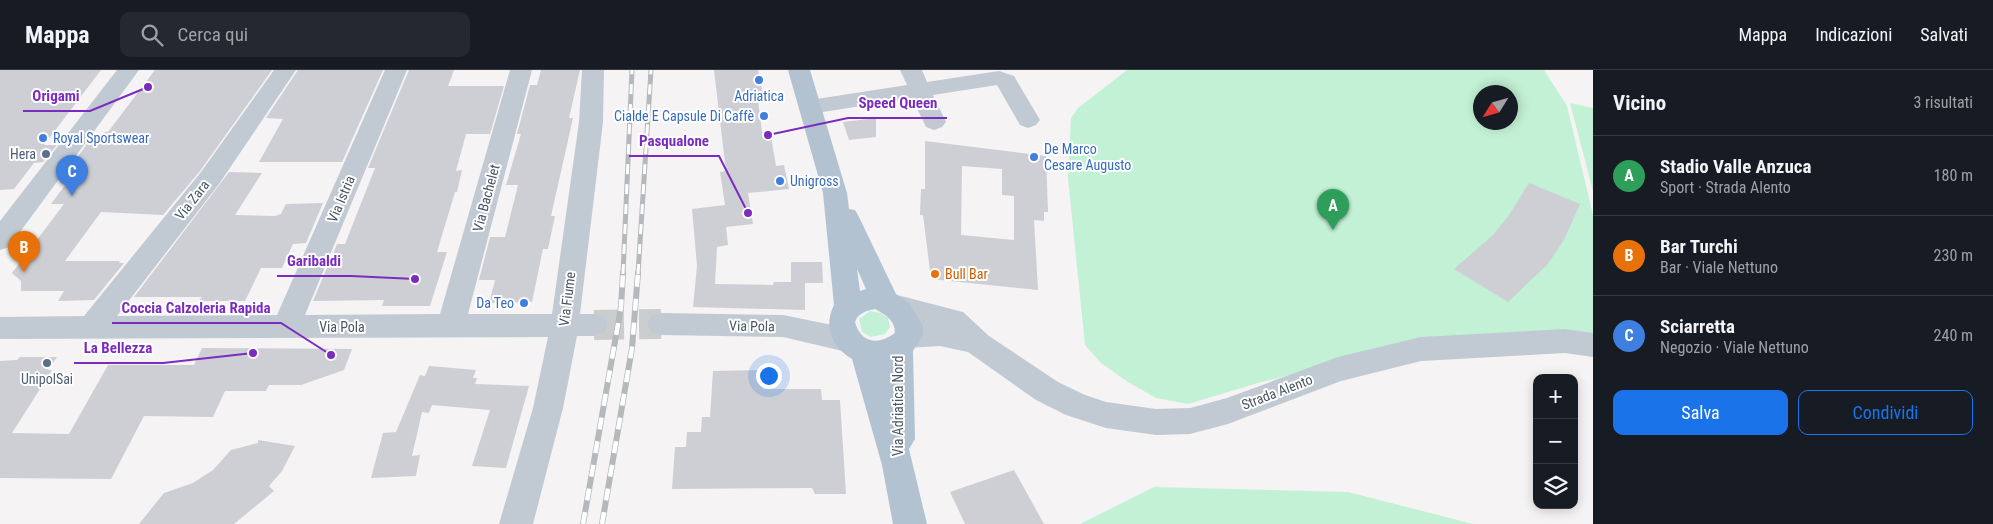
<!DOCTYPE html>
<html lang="it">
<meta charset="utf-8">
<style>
body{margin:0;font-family:"Roboto Condensed",sans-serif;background:#242831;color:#f1f3f6}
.controls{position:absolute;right:15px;bottom:15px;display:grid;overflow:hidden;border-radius:10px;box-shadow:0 2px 12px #0003}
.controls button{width:45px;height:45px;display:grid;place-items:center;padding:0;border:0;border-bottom:1px solid #363941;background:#171b24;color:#f1f3f6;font:25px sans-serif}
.compass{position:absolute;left:1473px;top:15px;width:45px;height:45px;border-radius:50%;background:#171b24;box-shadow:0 2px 12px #0003;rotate:233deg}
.you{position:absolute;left:768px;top:305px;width:18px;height:18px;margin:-12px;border:4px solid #fff;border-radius:50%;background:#1a73e8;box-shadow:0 0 0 8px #1a73e833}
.badge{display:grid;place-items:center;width:32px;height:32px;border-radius:50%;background:#1a73e8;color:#fff;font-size:16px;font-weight:700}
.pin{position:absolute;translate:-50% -41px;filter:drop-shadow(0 1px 2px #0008)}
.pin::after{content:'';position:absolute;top:26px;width:18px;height:15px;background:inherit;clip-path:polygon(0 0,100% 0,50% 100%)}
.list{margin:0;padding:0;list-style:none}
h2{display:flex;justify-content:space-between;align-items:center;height:65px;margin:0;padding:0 20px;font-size:21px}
h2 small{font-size:16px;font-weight:400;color:#9ea1a6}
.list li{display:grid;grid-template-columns:32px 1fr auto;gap:15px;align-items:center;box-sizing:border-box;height:80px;padding:0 20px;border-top:1px solid #363941}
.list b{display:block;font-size:19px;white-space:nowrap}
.list p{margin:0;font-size:16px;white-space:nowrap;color:#9ea1a6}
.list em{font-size:16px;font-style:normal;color:#9ea1a6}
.actions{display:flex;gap:10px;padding:15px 20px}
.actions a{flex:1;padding:11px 0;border:1px solid #1a73e8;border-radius:10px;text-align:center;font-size:18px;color:#1a73e8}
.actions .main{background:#1a73e8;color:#fff}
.icon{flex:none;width:28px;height:28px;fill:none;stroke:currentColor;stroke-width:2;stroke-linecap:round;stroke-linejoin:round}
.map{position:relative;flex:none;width:1593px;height:454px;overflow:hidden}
header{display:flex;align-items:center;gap:30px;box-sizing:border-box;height:70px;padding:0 25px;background:#171b24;border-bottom:1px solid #363941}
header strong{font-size:24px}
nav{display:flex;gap:28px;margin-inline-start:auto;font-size:18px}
.search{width:350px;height:45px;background:#242831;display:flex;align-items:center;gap:12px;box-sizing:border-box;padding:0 18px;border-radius:10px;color:#9ea1a6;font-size:19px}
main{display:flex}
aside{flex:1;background:#171b24}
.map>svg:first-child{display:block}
</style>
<header>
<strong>Mappa</strong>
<div class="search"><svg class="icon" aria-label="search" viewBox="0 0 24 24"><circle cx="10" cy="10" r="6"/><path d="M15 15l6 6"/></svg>Cerca qui</div>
<nav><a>Mappa</a><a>Indicazioni</a><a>Salvati</a></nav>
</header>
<main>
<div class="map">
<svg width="1593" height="454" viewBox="0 0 1593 454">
<rect width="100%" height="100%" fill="#f5f3f3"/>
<g fill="#c3f1d5" fill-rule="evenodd">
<path d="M 1127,0 L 1544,0 L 1567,36 L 1593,145 L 1593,269 L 1356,288 L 1258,313 L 1188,334 L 1156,328 L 1128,312 L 1101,293 L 1085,275 L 1068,108 L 1071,48 L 1078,38 ZM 1480,22 L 1510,22 L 1510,52 L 1480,52 Z"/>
<polygon points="1570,33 1593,38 1593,121"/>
<polygon points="870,241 881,243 888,248 890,257 885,264 871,267 862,262 859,249"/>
<polygon points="1154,417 1348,422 1473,454 1080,454"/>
</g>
<g fill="#cdcfd5" fill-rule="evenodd">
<polygon points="0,0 101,0 44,75 57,75 43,92 34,93 14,119 0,120"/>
<polygon points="155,0 272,0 200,101 163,145 101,142 65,191 120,191 119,193 124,193 94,230 58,231 64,221 21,221 21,211 12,203 64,134 51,134 83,91 74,92 87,74 96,74 105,62 108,62"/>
<polygon points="298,0 383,0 342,92 259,92 283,49 266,48"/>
<polygon points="409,0 454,0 448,16 504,16 490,64 466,64 456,101 462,100 457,122 455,122 437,182 447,182 430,236 382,236 384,230 313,231 337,174 345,174 375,98 368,98"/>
<polygon points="541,0 580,0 569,48 573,48 551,146 555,146 548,179 543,179 532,232 489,233 495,210 479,210 490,167 505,167 518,115 506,115 521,64 517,64 530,15 537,15"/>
<polygon points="714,0 758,0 764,29 758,30 762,62 770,61 776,96 784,95 789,119 748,123 753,154 726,157 728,175 717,177 715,214 773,215 774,212 791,212 791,192 822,192 823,213 805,213 805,240 693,237 697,196 692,139 725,135 720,102 726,101"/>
<polygon points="876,48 876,67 849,70 843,52"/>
<path d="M 925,71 L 1046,86 L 1048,142 L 1044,142 L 1044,151 L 1034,150 L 1038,220 L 931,209 L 923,145 L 920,145 L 921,119 L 925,119 ZM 962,96 L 1002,99 L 1002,125 L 1014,126 L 1014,170 L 961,165 Z"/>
<polygon points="229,102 262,103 235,145 275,146 281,144 286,134 323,133 306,173 293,174 282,198 261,198 245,231 199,231 202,227 134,227"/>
<polygon points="1529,113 1580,134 1564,170 1547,195 1508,232 1454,199 1493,165 1509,145"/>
<polygon points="202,278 352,279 344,300 301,315 269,315 266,321 225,321 213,347 144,346 111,409 0,408 0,291 17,290 20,287 57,287 48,300 52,300 12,363 69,364 108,295 194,295"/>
<polygon points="429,296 476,300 473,308 477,308 475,314 529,316 506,398 472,396 490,340 432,335 429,343 422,342 412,386 420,385 416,406 371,408 383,363 396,362 420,305 425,306"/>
<polygon points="763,300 763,319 821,319 822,330 840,330 846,424 815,424 812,418 672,419 675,377 686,377 687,362 701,362 702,347 710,347 713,301"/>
<polygon points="258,370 295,376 282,401 269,416 274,421 234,454 139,454 164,423 193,413 213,400 231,380 258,373"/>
<polygon points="1014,400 1044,454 965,454 950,422"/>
</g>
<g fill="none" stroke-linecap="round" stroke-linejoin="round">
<polyline stroke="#caccce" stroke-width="30" stroke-dasharray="30 15" stroke-linecap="butt" points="594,255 661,254"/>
<g fill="#c1cad2" fill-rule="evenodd">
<polygon points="117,0 139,0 9,177 0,180 0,151"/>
<polygon points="274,0 296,0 219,114 117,246 277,245 385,0 407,0 305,245 440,244 510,0 532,0 468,244 552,244 579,52 582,0 604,0 603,52 580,244 594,244 604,247 608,255 604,263 594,266 577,266 563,338 533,454 499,454 533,338 548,267 0,269 0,247 84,246 201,102"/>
<polygon points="900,0 922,0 927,12 999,1 1014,6 1040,50 1036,55 1028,58 1020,55 997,15 933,25 946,52 942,57 934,60 926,57 912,28 810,44 802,42 799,37 802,32 810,30 907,15"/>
<polygon points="897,225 963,242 989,266 1058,312 1085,325 1106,332 1156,339 1190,338 1227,328 1338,287 1421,267 1565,259 1593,263 1593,287 1565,283 1421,291 1341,311 1228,354 1190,364 1156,365 1106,358 1066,345 1036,330 968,282 940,276 907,278 897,274 893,266 897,258 922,253 887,244 883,236 887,228"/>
<polygon points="661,243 783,245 847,258 857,262 861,270 857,278 847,282 783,267 661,265 651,262 647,254 651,246"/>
</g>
<path fill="#b3c2d1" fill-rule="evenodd" d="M 788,0 L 810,0 L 847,123 L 849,139 L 855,140 L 859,147 L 896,224 L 910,234 L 923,256 L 923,264 L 913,281 L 915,369 L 909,379 L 927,454 L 893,454 L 882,395 L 852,289 C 832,277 823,257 834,235 L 823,123 ZM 857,199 L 866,219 L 860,221 ZM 875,239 C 886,245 895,250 895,263 C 879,275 861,274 855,252 C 858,243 866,241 875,239 Z"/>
<defs>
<g id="rail-far1">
<polyline points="623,204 632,0"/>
<polyline points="638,204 651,0"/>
</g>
<g id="rail">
<polyline points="583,454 621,237 623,203"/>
<polyline points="602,454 632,278 638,203"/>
</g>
</defs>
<use href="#rail-far1" stroke="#b5b8bd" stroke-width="5"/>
<use href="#rail" stroke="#b5b8bd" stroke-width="6"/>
<use href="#rail-far1" stroke="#fff" stroke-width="3" stroke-dasharray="10" stroke-linecap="butt"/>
<use href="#rail" stroke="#fff" stroke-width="4.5" stroke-dasharray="12" stroke-linecap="butt"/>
</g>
<g fill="#3f7fe0" stroke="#fff" stroke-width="2">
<circle cx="759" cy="10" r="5"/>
<circle cx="764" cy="46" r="5"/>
<circle cx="43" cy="68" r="5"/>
<circle cx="1034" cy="87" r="5"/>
<circle cx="780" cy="111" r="5"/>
<circle cx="524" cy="233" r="5"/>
</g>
<g fill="#5c6f8a" stroke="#fff" stroke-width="2">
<circle cx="46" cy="84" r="5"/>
<circle cx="47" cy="293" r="5"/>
</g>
<circle fill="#e8710a" stroke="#fff" stroke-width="2" cx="935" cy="204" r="5"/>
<g text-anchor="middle" stroke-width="4" stroke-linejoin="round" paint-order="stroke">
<g font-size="14" fill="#366cbe" stroke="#fff" text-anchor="start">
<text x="759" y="31" text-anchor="middle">Adriatica</text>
<text x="754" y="51" text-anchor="end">Cialde E Capsule Di Caffè</text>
<text x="53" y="73">Royal Sportswear</text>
<text x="1044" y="84">De Marco<tspan x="1044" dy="16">Cesare Augusto</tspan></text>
<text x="790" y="116">Unigross</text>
<text x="514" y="238" text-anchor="end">Da Teo</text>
</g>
<g font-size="14" fill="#4e5e75" stroke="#fff" text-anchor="end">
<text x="36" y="89">Hera</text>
<text x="47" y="314" text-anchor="middle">UnipolSai</text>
</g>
<g font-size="14" fill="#4a5661" stroke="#fff">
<text transform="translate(486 128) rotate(-75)" y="5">Via Bachelet</text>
<text transform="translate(341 129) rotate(-67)" y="5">Via Istria</text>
<text transform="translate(192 130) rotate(-52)" y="5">Via Zara</text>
<text transform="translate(567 229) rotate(-83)" y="5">Via Fiume</text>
<text transform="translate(752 256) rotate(1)" y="5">Via Pola</text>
<text x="342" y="262">Via Pola</text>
<text transform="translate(1277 322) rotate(-21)" y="5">Strada Alento</text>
<text transform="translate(898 336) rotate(-90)" y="5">Via Adriatica Nord</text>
</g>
<g font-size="14" fill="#c56008" stroke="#fff" text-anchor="start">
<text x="945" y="209">Bull Bar</text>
</g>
</g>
<path fill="none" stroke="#7b2cbf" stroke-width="2" d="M148 17L90 41H23M768 65L848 48H947M748 143L719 86H629M415 209L351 206H277M331 285L281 253H112M253 283L163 293H74"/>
<g fill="#7b2cbf" stroke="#fff" stroke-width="2">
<circle cx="148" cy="17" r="5"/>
<circle cx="768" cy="65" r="5"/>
<circle cx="748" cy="143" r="5"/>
<circle cx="415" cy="209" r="5"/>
<circle cx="331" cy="285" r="5"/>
<circle cx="253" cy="283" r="5"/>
</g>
<g font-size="15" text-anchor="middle" font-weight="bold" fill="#7b2cbf" stroke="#fff" stroke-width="4" stroke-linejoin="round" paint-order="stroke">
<text x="56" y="31">Origami</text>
<text x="898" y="38">Speed Queen</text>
<text x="674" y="76">Pasqualone</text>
<text x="314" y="196">Garibaldi</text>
<text x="196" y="243">Coccia Calzoleria Rapida</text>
<text x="118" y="283">La Bellezza</text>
</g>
</svg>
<div class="controls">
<button>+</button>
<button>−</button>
<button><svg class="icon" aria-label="layers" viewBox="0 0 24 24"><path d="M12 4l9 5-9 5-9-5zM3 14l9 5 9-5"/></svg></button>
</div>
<svg class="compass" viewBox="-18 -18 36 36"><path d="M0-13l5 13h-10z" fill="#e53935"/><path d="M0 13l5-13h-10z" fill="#9ea1a6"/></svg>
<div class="you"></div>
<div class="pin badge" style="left:1333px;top:160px;background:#2e9e5b">A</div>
<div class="pin badge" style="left:24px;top:202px;background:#e8710a">B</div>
<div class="pin badge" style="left:72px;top:126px;background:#3f7fe0">C</div>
</div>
<aside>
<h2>Vicino<small>3 risultati</small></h2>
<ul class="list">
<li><span class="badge" style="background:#2e9e5b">A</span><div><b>Stadio Valle Anzuca</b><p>Sport · Strada Alento</p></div><em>180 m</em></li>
<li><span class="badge" style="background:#e8710a">B</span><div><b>Bar Turchi</b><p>Bar · Viale Nettuno</p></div><em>230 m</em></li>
<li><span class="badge" style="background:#3f7fe0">C</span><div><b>Sciarretta</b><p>Negozio · Viale Nettuno</p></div><em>240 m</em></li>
</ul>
<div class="actions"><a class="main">Salva</a><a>Condividi</a></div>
</aside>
</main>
